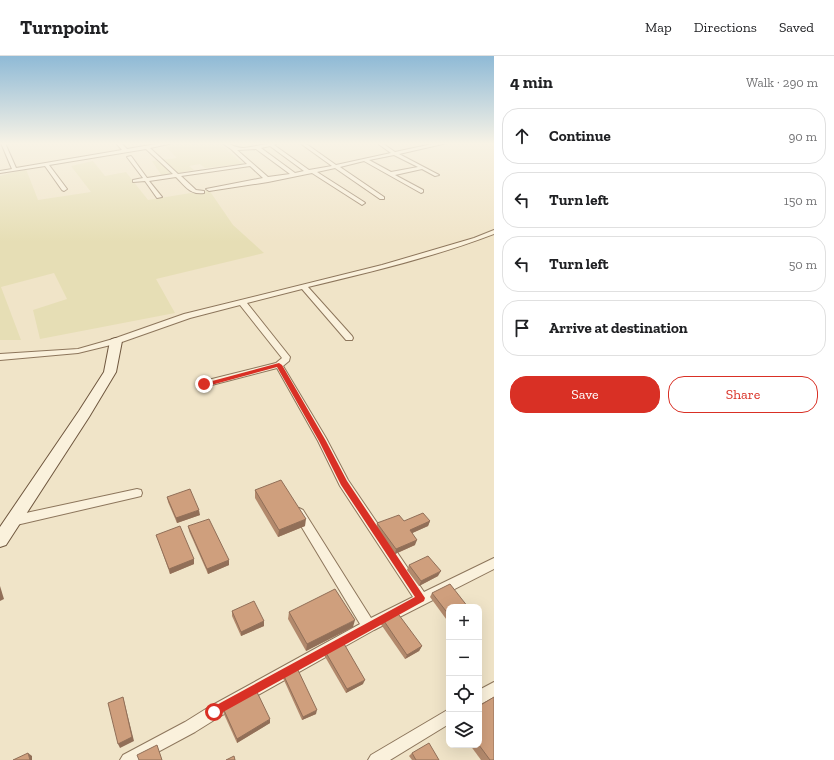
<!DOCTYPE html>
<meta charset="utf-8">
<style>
body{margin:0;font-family:"Zilla Slab",serif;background:#f2f2f2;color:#202124}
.controls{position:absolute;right:12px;bottom:12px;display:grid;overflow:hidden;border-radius:8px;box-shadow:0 4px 16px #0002}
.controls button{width:36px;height:36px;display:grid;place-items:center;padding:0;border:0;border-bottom:1px solid #e0e0e0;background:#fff;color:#202124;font:20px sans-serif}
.stop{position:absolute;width:12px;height:12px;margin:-9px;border:3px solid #d93025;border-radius:50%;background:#fff}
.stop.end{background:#d93025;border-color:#fff;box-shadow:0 1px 4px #0008}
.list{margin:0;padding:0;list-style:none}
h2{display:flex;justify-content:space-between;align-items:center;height:52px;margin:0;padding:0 16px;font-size:17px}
h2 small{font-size:13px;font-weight:400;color:#757577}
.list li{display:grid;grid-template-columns:26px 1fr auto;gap:12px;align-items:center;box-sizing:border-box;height:56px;margin:0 8px 8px;padding:0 8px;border:1px solid #e0e0e0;border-radius:16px}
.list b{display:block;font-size:15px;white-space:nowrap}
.list em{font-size:13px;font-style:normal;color:#757577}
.actions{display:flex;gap:8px;padding:12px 16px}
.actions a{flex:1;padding:9px 0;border:1px solid #d93025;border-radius:16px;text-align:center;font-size:14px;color:#d93025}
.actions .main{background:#d93025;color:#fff}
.icon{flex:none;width:22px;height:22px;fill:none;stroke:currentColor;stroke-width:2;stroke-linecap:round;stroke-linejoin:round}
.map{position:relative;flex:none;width:494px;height:704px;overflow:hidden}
header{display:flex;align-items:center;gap:24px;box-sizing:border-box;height:56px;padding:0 20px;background:#fff;border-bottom:1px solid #e0e0e0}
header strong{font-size:19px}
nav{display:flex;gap:22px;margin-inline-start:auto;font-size:14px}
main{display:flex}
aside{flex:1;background:#fff}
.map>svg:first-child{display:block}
</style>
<header>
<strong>Turnpoint</strong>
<nav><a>Map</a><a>Directions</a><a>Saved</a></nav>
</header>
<main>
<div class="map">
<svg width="494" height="704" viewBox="0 0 494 704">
<rect width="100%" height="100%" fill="#f0e4c8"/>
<g fill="#e6deb5">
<polygon points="162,87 219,87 243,108 205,112 200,108 189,110 194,114 162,120 152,105 177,102"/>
<polygon points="93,105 105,120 126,116 148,144 209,134 233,169 264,197 156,223 175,257 40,283 33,254 67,243 54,217 1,231 21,284 0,284 0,120 26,113 38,144 91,136 71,110"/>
</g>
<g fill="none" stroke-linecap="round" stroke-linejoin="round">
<defs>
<g id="street">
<path d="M 1,87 L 5,87 L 16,112 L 122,94 L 116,87 L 121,87 L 127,93 L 162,87 L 173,87 L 150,92 L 178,118 L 247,108 L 231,93 L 222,87 C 230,87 235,92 243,92 C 255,91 266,87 278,87 L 274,89 L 309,114 L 332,110 L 300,87 L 305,87 L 336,109 L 391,97 L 377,87 L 382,87 L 395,96 L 437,87 L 447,87 L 399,98 L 439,119 L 435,120 L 422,113 L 395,119 L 423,134 L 423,136 L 421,137 L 364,105 L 340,111 L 384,141 L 384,143 L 380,143 L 335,112 L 317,116 L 364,146 L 365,147 L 362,149 L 312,117 L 268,126 L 209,135 L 206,133 L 263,122 L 250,110 L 181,120 L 196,134 L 204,135 L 204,137 C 190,139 185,130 176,121 L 149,125 L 162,141 L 157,142 L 145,125 L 133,126 L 133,124 L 143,122 L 127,101 L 131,100 L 147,122 L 173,118 L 146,93 L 49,109 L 67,133 L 64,135 L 62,134 L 45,110 L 0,117 L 0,115 L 12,113 ZM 270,90 L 304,115 L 295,117 L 261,92 ZM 256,93 L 290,118 L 268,121 L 237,94 ZM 394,99 L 418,111 L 391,116 L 369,104 Z"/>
<path d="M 494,174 L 494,178 C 434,201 370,216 308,231 L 352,280 L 353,282 L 352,284 L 346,284 L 302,233 L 247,247 L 290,301 L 289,305 L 283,310 L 326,382 L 348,424 L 424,536 L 494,502 L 494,513 L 374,574 L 219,661 L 195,676 L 143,704 L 120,704 L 123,699 L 185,666 L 209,651 L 360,568 L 295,460 L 294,457 L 295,454 L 299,452 L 303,454 L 371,562 L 413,541 L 340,430 L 318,385 L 277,312 L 204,331 L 200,328 L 204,325 L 276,307 L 282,302 L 240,249 L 190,262 L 119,287 L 78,297 L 0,304 L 0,298 L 78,293 L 113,283 L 184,258 L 382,209 L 474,182 Z"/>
<polygon points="137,433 141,434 142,437 141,440 137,441 12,470 8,468 7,465 8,462 12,460"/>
<polygon points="494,626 494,641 479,649 479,634"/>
<polygon points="449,653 449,668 390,704 368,704 371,699"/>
</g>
<polygon id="secondary" points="116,282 120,283 122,285 116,316 89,361 6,489 0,491 0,471 79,355 104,316 110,285 112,283"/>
</defs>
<use href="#street" stroke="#8d765c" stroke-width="2"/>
<use href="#secondary" stroke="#6f573f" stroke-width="2"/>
<use href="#street" fill="#faf1dc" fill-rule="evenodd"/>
<use href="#secondary" fill="#faf1dc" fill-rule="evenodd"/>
</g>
<g fill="#b2896c">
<polygon points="255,434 305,470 278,481 255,442"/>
<polygon points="167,441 200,459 177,467 168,446"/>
<polygon points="404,465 430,465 428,470 412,477 415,489 395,498 376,473 377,467"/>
<polygon points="188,470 229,509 208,518 189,475"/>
<polygon points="156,479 194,503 194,508 170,518 158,484"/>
<polygon points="409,509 438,520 419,530 407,514"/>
<polygon points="432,537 449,551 449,567 430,541"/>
<polygon points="232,555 264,565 264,570 241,580 232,560"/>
<polygon points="289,556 353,571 306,595 288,563"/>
<polygon points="382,562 422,590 419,595 405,603 380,567"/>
<polygon points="325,595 363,628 346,637 324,599"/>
<polygon points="283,618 316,658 302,664 283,622"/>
<polygon points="223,652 270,667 237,687 223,656"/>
<polygon points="470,689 479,689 494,704 481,704"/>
<polygon points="412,697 439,704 412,704 409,700"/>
</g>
<g fill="#916f58">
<polygon points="199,454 200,459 177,467 176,462"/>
<polygon points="306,463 305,470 278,481 279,474"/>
<polygon points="430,465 428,470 408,479 410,474"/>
<polygon points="417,484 415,489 395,498 396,493"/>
<polygon points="194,503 194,508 170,518 169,513"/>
<polygon points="229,504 229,509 208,518 207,513"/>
<polygon points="441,515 438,520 419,530 421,525"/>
<polygon points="0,530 4,543 0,545"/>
<polygon points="355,564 353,571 306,595 307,588"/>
<polygon points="264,565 264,570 241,580 241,576"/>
<polygon points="422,590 419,595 405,603 407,599"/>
<polygon points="365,624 363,628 346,637 347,633"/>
<polygon points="123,641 134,685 120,692 118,688"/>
<polygon points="317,654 316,658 302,664 303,661"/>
<polygon points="270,663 270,667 237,687 237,683"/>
<polygon points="28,697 32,700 32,704 30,704"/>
</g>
<g fill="#cf9f7d" stroke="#916f58">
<polygon points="281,424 306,463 279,474 255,434"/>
<polygon points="190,433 199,454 176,462 167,441"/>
<polygon points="423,457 430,465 410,474 417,484 396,493 377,467 399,459 404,465"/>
<polygon points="209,463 229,504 207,513 188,470"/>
<polygon points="180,470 194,503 169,513 156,479"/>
<polygon points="428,500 441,515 421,525 409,509"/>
<polygon points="450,528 468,551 449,551 449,559 432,537"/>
<polygon points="335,533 355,564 307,588 289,556"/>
<polygon points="254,545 264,565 241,576 232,555"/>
<polygon points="396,555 422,590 407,599 382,562"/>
<polygon points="343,586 365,624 347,633 325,595"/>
<polygon points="297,612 317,654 303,661 283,618"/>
<polygon points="256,634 270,663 237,683 223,652"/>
<polygon points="123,641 132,681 118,688 108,647"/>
<polygon points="494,641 494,704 490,704 479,689 479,650"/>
<polygon points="429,687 439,704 416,704 412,697"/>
<polygon points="157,689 162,704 139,704 137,699"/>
<polygon points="28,697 30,704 13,704"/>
<polygon points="234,700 235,704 226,704"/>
</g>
<linearGradient id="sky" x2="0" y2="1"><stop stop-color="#8fbad6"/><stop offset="0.47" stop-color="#f8f3e6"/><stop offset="1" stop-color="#f8f3e6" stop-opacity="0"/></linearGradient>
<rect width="494" height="186" fill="url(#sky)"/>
<polygon fill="#d93025" points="279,307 282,309 326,385 347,425 425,542 424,545 214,661 211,659 209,656 211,652 415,541 341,429 319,385 277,311 204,331 201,328"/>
</svg>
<div class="controls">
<button>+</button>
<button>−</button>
<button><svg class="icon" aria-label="locate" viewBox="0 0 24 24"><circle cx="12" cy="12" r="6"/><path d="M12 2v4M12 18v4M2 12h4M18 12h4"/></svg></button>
<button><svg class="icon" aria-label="layers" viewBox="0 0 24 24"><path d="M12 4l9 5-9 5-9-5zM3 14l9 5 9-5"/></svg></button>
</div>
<div class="stop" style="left:214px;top:656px"></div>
<div class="stop end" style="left:204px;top:328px"></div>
</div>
<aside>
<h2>4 min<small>Walk · 290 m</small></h2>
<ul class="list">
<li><svg class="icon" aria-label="ahead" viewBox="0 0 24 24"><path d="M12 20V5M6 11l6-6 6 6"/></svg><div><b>Continue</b></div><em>90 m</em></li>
<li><svg class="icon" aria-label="left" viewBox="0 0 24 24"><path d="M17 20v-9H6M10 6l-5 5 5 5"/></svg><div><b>Turn left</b></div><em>150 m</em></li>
<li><svg class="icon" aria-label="left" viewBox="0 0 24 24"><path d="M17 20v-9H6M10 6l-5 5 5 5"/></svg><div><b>Turn left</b></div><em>50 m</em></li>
<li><svg class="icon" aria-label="arrive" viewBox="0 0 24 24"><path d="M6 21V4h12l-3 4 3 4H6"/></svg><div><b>Arrive at destination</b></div></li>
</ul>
<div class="actions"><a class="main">Save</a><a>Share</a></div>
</aside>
</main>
